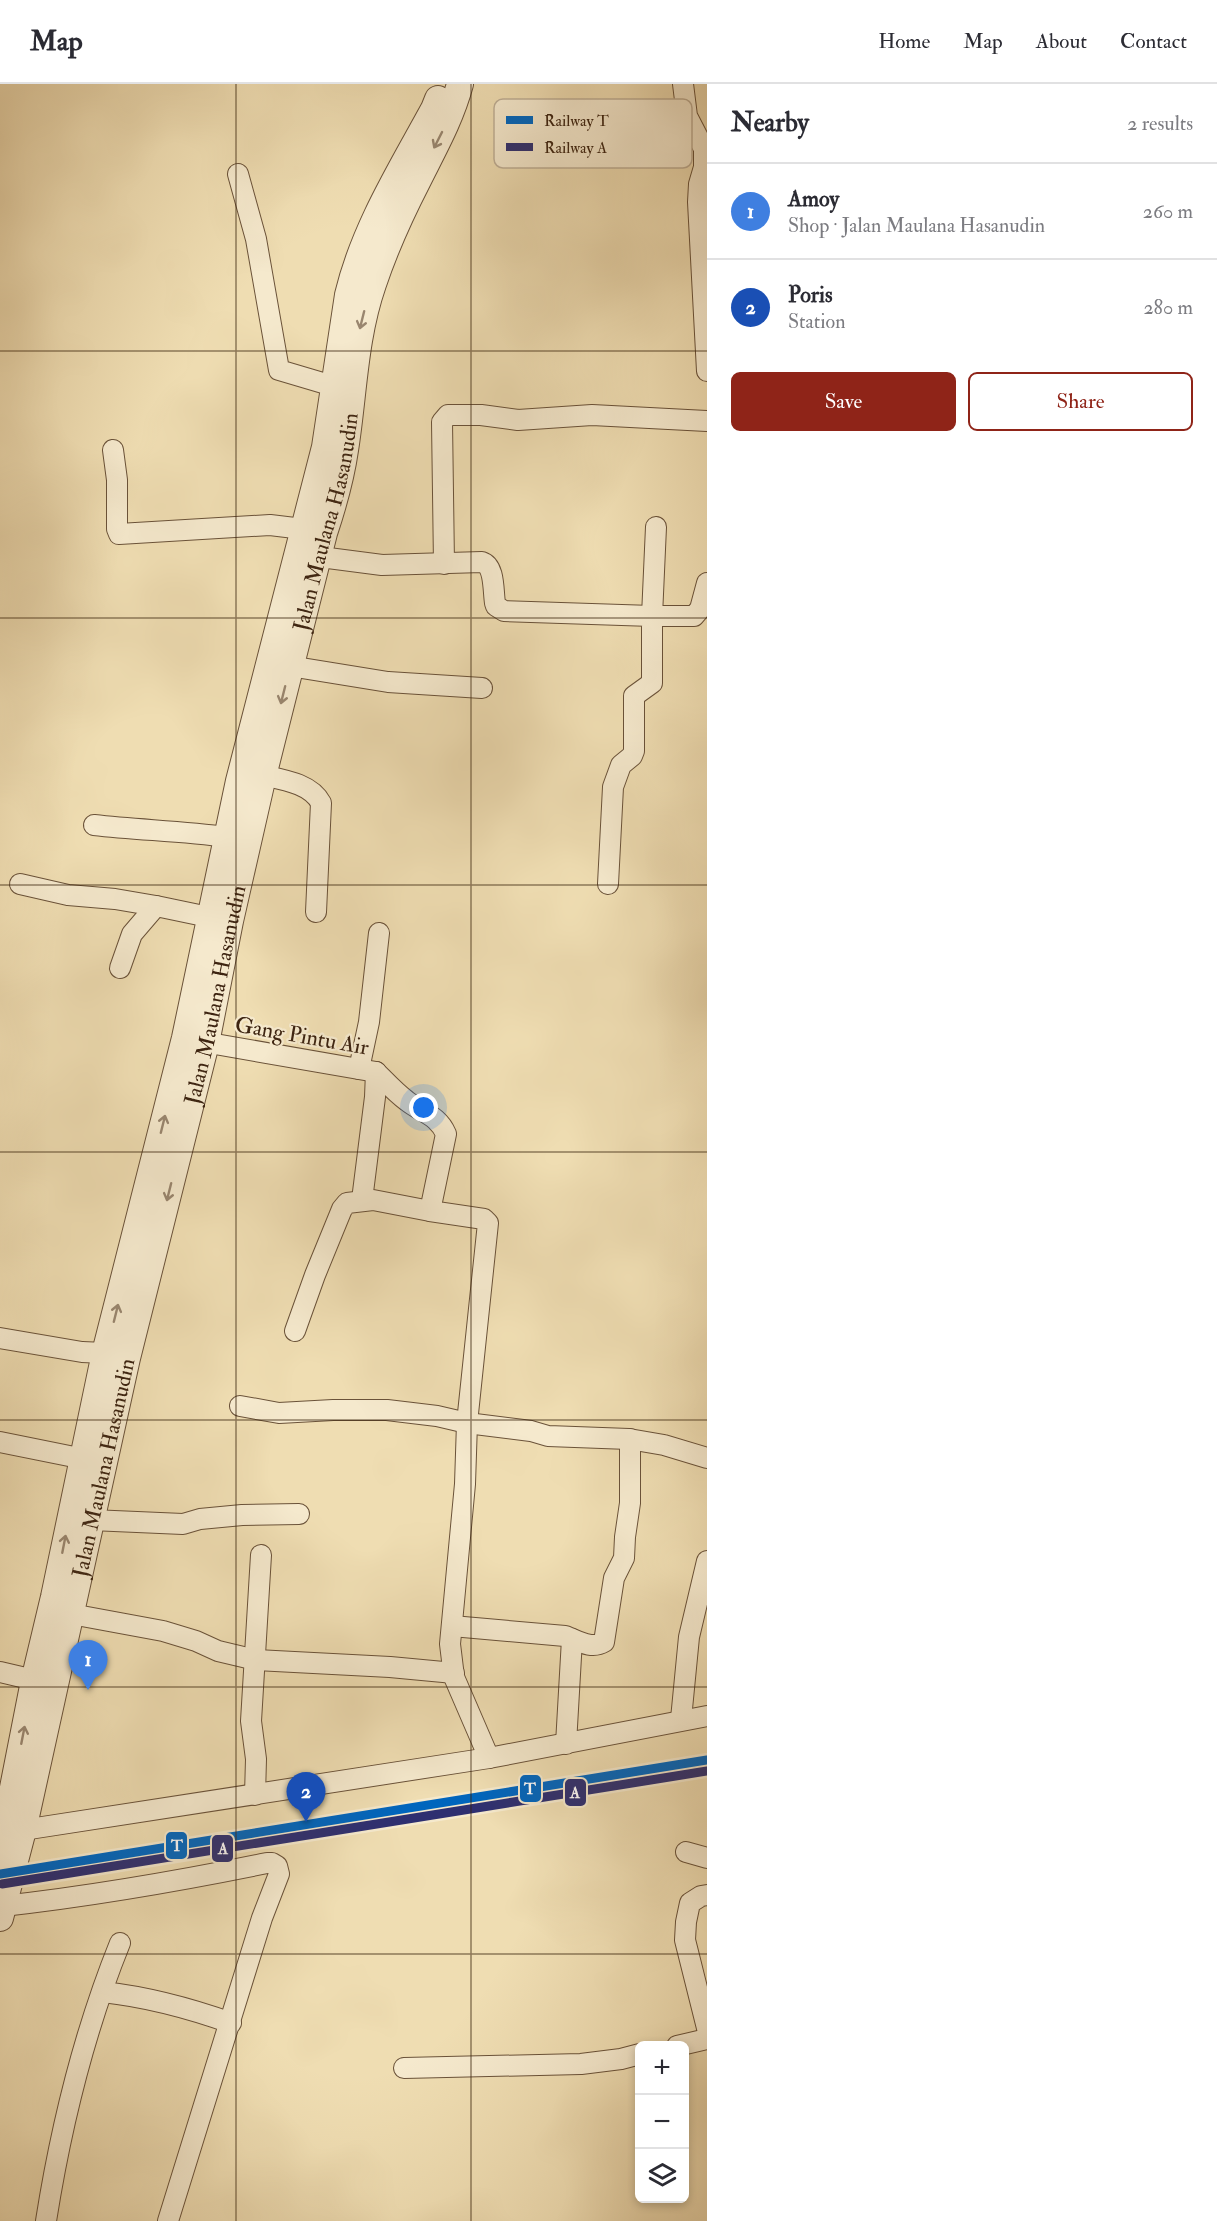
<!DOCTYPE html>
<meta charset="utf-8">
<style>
body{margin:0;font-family:"IM FELL Double Pica",serif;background:#f2f2f3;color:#2b2b33}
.controls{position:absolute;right:18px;bottom:18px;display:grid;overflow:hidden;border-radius:9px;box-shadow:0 3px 9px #0003}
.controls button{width:54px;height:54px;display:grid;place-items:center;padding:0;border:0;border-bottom:2px solid #e1e1e2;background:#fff;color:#2b2b33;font:30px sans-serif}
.you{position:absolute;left:424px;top:1024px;width:21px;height:21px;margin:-15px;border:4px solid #fff;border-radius:50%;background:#1a73e8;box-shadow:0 0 0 9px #1a73e833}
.badge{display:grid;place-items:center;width:39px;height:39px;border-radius:50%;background:#8f2418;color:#fff;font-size:20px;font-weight:700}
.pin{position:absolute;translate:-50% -50px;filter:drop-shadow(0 2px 3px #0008)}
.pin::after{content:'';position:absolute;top:32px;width:21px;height:18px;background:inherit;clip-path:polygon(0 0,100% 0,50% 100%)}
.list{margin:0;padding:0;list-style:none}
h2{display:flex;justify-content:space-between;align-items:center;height:78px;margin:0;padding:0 24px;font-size:26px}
h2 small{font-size:20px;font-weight:400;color:#7c7c81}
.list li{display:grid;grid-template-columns:39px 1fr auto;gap:18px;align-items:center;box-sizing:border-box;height:96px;padding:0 24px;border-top:2px solid #e1e1e2}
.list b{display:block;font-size:22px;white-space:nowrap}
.list p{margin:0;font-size:20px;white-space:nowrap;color:#7c7c81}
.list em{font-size:20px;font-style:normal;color:#7c7c81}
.actions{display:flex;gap:12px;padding:18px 24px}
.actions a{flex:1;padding:14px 0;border:2px solid #8f2418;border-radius:9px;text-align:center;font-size:21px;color:#8f2418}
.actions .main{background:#8f2418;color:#fff}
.icon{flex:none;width:33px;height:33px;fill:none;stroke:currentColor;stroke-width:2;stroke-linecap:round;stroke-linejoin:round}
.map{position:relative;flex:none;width:707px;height:2137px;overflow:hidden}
header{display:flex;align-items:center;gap:36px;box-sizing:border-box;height:84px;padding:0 30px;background:#fff;border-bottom:2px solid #e1e1e2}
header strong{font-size:28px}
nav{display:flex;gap:33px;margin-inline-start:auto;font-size:21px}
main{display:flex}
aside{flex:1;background:#fff}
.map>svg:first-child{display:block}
</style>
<header>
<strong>Map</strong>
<nav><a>Home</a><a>Map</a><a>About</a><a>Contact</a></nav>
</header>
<main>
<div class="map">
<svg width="707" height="2137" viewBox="0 0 707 2137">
<rect width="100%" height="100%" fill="#efddb2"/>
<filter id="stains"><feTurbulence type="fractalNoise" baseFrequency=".00333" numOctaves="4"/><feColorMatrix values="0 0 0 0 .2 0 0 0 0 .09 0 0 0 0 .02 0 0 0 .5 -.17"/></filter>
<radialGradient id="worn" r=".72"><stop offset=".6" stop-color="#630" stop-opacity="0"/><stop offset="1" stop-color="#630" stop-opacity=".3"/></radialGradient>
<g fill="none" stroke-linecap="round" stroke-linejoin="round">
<defs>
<g id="minor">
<polyline points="683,0 687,32 704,65 704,83 699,100 698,118 707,287"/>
<polyline points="238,90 256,155 279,286 333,302"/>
<polyline points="113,366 117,396 117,445 119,450 270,441 303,445"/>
<polyline points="656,443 652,532 694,532 700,525 707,499"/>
<path d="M 305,471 L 382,481 L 482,478 C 495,482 493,507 495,519 L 496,522 L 504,527 L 652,532 L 652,599 L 634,612 L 634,667 L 632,672 L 621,681 L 613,703 L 608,800"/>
<polyline points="444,480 442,338 448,331 481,331 518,336 592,331 707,337"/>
<polyline points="277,580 388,598 482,604"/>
<path d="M 250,688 C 273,695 309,696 321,719 L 316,828"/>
<path d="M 94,741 C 138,746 182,747 227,753"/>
<polyline points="20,800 68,811 115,815 156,822"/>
<polyline points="120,884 132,850 156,822 223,836"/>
<polyline points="192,956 376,988"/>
<polyline points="359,985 369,938 379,849"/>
<path d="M 376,988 C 386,998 396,1009 407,1017 C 422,1029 438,1031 446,1050 L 430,1127 L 484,1135 L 488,1139 L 467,1339 L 465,1400 L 450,1560 L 454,1593 L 489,1674"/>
<polyline points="362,1116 375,1013 376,988"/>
<polyline points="295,1247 315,1191 342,1125 347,1119 373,1116 430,1127"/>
<polyline points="0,1254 82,1268 105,1269 119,1272"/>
<polyline points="240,1322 279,1329 333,1326 387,1326 437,1332 467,1339 531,1347 548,1352 629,1355 664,1361 707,1374"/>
<polyline points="0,1358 94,1377"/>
<polyline points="91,1436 183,1440 200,1435 242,1431 299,1430"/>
<polyline points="71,1530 163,1547 196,1557 218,1567 256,1576 390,1583 454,1589"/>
<path d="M 452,1542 L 565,1552 C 577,1556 591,1566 604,1558 L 614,1494 L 624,1474 L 625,1453 L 630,1419 L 630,1355"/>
<polyline points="0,1588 47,1599"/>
<polyline points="681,1635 689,1553 707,1477"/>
<polyline points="566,1660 572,1555"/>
<polyline points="255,1711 256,1675 251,1637 261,1471"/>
<polyline points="10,1748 489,1674 707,1632"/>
<polyline points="686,1768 707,1774"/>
<polyline points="707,1811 701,1812 690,1819 686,1838 685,1856 707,1944"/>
<path d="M 3,1822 C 92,1812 179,1797 267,1779 L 272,1779 L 277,1782 L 279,1790 L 262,1834 L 168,2137"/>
<path d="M 103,1908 C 148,1913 189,1924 231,1939"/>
<polyline points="677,1962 707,1955"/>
<polyline points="404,1984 581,1980 621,1975 640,1970"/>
<path d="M 46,2137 C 61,2042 84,1948 120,1859"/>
</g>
<g id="tertiary">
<path d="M 0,1770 L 34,1597 L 54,1513 L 105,1269 L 185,954 L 239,697 L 325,363 L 348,211 C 364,144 402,84 434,25 L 438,15"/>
<path id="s1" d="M 0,1834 L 23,1746 L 127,1274 L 206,959 L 230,837 L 263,692 L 324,449 C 333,422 341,394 345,366 C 354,309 354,255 373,200 C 385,164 401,129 418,96 C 434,64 451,34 460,0"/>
</g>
</defs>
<use href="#minor" stroke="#6a5239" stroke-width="22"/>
<use href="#tertiary" stroke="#6a5239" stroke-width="28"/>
<use href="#minor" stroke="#f5e9cd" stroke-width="20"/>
<use href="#tertiary" stroke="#f5e9cd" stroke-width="26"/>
<defs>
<polyline id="rail-1" points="0,1790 707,1676"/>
<polyline id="rail-2" points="2,1800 707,1687"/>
</defs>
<use href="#rail-1" stroke="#f5e9cd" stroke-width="14"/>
<use href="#rail-2" stroke="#f5e9cd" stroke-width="14"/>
<use href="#rail-1" stroke="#0065bd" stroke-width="9"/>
<use href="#rail-2" stroke="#2e2f70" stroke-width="9"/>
</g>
<defs><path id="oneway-shaft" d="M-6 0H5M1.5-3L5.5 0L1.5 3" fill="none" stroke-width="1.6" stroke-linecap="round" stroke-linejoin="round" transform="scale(1.5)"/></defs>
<g stroke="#99866f">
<use href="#oneway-shaft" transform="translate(438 56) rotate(117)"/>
<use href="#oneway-shaft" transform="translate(362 236) rotate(104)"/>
<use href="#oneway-shaft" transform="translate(283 611) rotate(104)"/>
<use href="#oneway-shaft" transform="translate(163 1040) rotate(-76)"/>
<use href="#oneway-shaft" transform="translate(169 1108) rotate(104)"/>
<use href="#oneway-shaft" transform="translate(116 1229) rotate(-76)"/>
<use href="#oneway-shaft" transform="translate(64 1460) rotate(-79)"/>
<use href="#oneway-shaft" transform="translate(23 1651) rotate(-79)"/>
</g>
<path fill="none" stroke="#3d2411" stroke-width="1.5" stroke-opacity="0.55" d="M 236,0 L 236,2137M 471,0 L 471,2137M 0,267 L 707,267M 0,534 L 707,534M 0,801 L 707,801M 0,1068 L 707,1068M 0,1336 L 707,1336M 0,1603 L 707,1603M 0,1870 L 707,1870"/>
<g text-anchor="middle" stroke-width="4.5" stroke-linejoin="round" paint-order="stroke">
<g font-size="22" fill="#3d2411" stroke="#f5e9cd">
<text dy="8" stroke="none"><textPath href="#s1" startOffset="1434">Jalan Maulana Hasanudin</textPath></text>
<text dy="8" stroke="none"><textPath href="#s1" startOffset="948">Jalan Maulana Hasanudin</textPath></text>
<text transform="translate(302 951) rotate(10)" y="8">Gang Pintu Air</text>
<text dy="8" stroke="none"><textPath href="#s1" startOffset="462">Jalan Maulana Hasanudin</textPath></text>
</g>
</g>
<rect x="494" y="15" width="198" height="69" rx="9" fill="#f5e9cd" stroke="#beae95" stroke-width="1.5"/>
<rect x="506" y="32" width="27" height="8" fill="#0065bd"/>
<rect x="506" y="59" width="27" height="8" fill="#2e2f70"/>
<g font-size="16" fill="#3d2411">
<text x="544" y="42">Railway T</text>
<text x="544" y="69">Railway A</text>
</g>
<g stroke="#f5e9cd" stroke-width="2">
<rect x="519" y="1690" width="23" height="29" rx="6" fill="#0065bd"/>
<rect x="564" y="1694" width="23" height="29" rx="6" fill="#2e2f70"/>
<rect x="165" y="1747" width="23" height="29" rx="6" fill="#0065bd"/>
<rect x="211" y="1750" width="23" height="29" rx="6" fill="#2e2f70"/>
</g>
<g font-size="16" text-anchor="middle" font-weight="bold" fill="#fff">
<text x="530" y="1710">T</text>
<text x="575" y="1714">A</text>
<text x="177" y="1767">T</text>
<text x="223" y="1770">A</text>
</g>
<rect width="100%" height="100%" filter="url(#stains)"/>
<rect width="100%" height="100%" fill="url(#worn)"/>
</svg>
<div class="controls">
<button>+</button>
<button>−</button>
<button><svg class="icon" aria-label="layers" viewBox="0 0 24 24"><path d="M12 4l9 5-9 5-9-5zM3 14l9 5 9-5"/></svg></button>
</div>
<div class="you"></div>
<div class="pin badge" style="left:88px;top:1606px;background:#3f7fe0">1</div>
<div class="pin badge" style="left:306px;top:1738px;background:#1a4fb4">2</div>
</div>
<aside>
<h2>Nearby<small>2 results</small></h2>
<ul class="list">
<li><span class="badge" style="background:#3f7fe0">1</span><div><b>Amoy</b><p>Shop · Jalan Maulana Hasanudin</p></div><em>260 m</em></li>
<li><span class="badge" style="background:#1a4fb4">2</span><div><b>Poris</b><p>Station</p></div><em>280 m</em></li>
</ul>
<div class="actions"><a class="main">Save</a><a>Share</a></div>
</aside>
</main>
